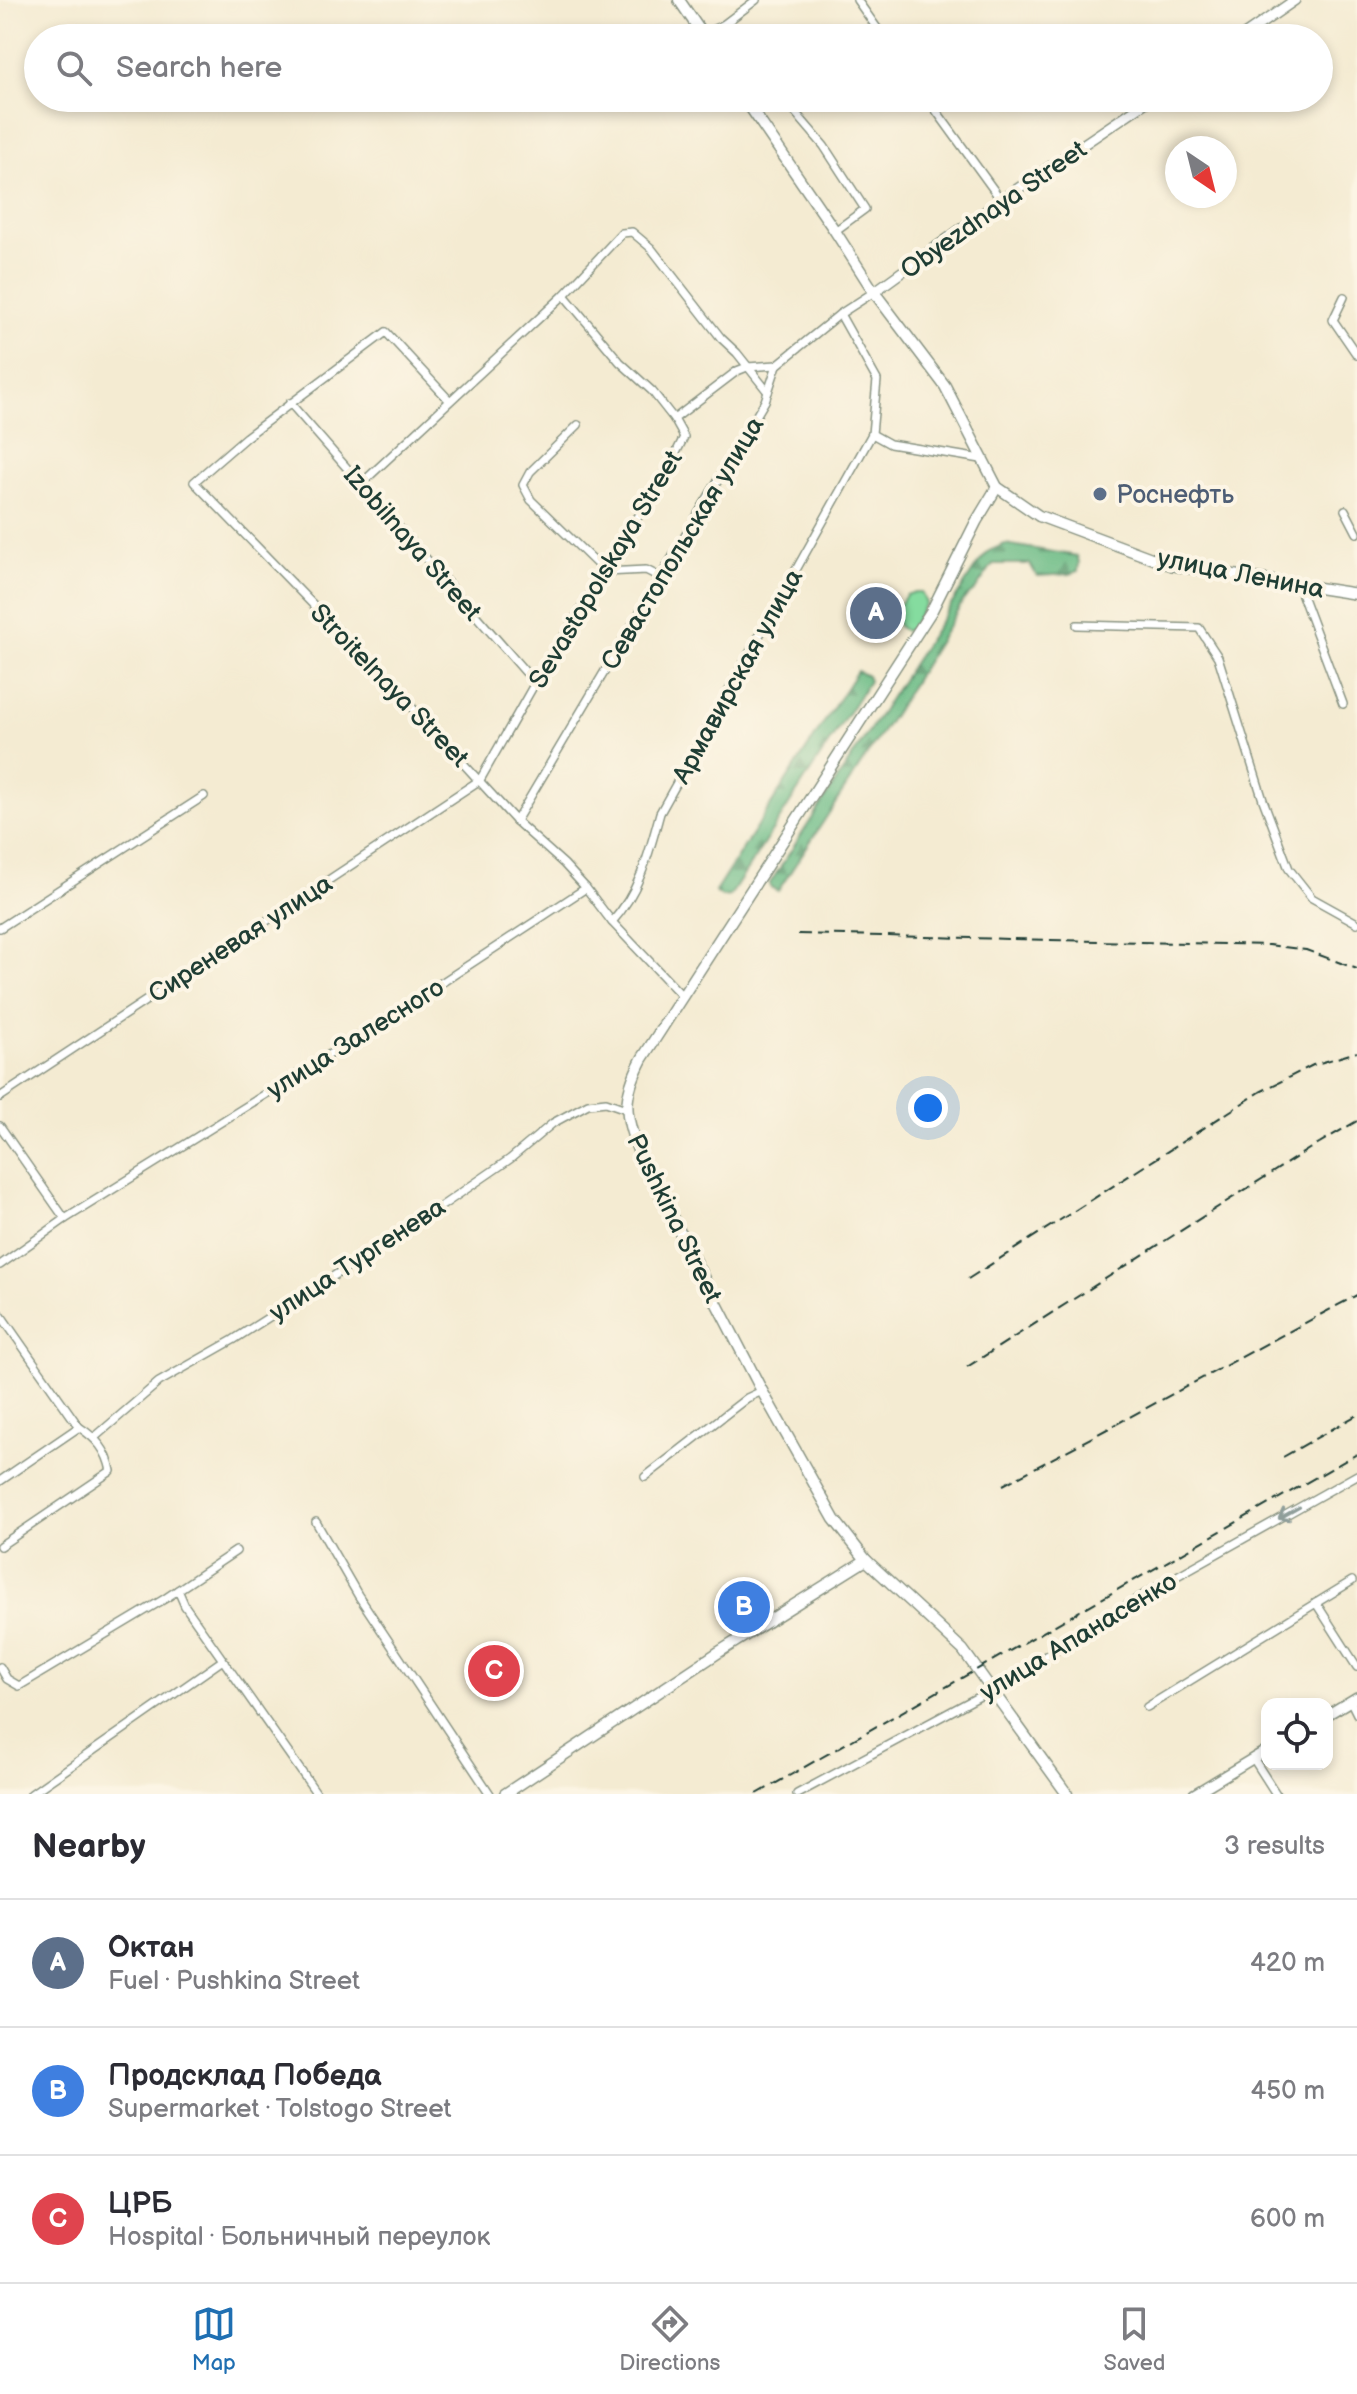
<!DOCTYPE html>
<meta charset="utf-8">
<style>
body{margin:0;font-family:"Balsamiq Sans",sans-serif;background:#f7f7f7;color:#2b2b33}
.controls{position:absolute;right:24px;bottom:24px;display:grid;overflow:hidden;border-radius:16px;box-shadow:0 4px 12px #0003}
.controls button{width:72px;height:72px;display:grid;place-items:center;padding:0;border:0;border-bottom:2px solid #e1e1e2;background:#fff;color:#2b2b33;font:40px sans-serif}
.compass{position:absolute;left:1165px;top:136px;width:72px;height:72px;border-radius:50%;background:#fff;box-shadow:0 4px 12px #0003;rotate:145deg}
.you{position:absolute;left:928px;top:1108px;width:28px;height:28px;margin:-20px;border:6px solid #fff;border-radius:50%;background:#1a73e8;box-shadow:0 0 0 12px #1a73e833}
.badge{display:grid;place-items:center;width:52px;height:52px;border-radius:50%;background:#1f6fb2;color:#fff;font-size:26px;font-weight:700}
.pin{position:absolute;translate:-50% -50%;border:4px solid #fff;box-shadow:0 2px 8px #0006}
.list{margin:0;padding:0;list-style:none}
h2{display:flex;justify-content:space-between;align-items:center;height:104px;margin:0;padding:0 32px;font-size:34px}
h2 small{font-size:26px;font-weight:400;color:#7c7c81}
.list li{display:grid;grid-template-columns:52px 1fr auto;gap:24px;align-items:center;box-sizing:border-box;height:128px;padding:0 32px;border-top:2px solid #e1e1e2}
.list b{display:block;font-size:30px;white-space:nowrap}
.list p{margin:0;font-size:26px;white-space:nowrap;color:#7c7c81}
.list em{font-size:26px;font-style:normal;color:#7c7c81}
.icon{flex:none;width:44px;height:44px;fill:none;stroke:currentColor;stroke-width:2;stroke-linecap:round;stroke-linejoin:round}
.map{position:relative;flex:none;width:1357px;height:1794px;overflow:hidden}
.search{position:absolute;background:#fff;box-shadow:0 4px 12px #0003;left:24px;right:24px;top:24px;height:88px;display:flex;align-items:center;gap:20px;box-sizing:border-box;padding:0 28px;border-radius:44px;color:#7c7c81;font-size:30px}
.sheet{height:488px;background:#fff}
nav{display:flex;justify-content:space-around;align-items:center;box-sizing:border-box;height:112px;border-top:2px solid #e1e1e2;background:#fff;font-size:22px;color:#7c7c81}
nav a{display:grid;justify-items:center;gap:4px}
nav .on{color:#1f6fb2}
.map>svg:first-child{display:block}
</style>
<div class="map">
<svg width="1357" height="1794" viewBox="0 0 1357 1794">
<defs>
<pattern id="forest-firs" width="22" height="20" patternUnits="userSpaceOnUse" patternTransform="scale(2)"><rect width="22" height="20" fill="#6cbc86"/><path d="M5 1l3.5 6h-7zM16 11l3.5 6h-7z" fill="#589a6e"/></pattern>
</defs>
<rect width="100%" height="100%" fill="#fcf5e5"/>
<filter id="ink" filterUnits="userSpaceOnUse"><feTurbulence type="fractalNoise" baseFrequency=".0125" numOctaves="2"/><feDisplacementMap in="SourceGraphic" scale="16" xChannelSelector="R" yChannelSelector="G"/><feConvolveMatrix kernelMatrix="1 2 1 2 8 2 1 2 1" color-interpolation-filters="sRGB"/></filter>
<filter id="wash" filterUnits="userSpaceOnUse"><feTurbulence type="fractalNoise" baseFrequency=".006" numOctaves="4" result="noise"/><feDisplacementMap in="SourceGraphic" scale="32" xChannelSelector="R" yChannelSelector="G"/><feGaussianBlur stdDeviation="1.8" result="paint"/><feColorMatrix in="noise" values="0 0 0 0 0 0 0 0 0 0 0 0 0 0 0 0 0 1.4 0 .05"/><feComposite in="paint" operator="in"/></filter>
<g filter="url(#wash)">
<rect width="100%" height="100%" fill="#f4ebd2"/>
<polygon fill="#85dc9f" stroke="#528c6a" stroke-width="2" points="915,592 921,592 926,603 910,629 905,631 898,626 896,611 906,595"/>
<g fill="url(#forest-firs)" stroke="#467c5d" stroke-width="2">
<polygon points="1005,544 1077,556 1079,562 1078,571 1070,574 1037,576 1030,564 993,564 975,590 965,598 901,703 778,891 770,887 770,883 977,565 989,551"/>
<polygon points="857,671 867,676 869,681 730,896 722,897 715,892"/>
</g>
</g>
<g filter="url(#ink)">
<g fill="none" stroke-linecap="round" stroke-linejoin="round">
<defs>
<g id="minor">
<polyline points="857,0 884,38"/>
<polyline points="723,25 734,38"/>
<polyline points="703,34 723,25 756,0"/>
<polyline points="783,98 824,146 865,209 835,231"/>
<polyline points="927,98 1001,200"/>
<polyline points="752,111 770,98"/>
<polyline points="564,295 620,362 652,391 674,419"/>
<polyline points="1344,297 1333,320 1357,355"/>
<polyline points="840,314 877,380 872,434"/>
<polyline points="449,400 386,332 246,437 194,482 395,689 516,821 564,864 586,888"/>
<polyline points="290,403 535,683"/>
<polyline points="578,425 530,472 523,485 531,500 605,572 646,570 662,578"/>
<polyline points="362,483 564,295 622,233 632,232 651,248 721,338 737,353 768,392"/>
<polyline points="1345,510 1357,533"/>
<polyline points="1299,587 1343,704"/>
<polyline points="1077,625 1199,628 1218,657 1263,800 1289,869 1312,898 1357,923"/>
<polyline points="516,821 765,401 777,365 840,314 874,292"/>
<path d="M 612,922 C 640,891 649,853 660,813 L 872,434 L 890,444 L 981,459"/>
<polyline points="0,928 204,796"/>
<polyline points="0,1097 480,780 535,683 669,467 684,437 674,419 737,371 747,367 777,365"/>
<polyline points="0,1126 65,1219"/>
<polyline points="0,1265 65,1219 388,1018 586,888 612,922 683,997"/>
<path d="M 0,1314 L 79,1427 C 96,1438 107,1450 111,1471 L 0,1546"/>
<polyline points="95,1437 159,1382 233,1340 414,1225 510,1159 553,1123 588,1104 606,1102 626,1109"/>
<polyline points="645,1477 747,1398 762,1391"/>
<polyline points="0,1481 79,1427"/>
<polyline points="316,1522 358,1595 490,1794"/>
<polyline points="178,1590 185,1606 317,1794"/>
<polyline points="1316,1603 1352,1581"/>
<polyline points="0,1667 7,1679 19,1686 166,1598 236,1551"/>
<polyline points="1351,1702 1357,1714"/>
<polyline points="1147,1707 1316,1603 1357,1667"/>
<polyline points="1253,1758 1276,1794"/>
<polyline points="31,1794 223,1660"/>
<polyline points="797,1794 991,1690 1145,1594 1357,1475"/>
</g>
<g id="tertiary">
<polyline points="1240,38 1295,0"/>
<polyline points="874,292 1001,200 1152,98"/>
<polyline points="1327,1715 1357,1697"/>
<polyline points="1194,1794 1267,1750"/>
</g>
<g id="secondary">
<polyline points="679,0 705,38"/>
<polyline points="744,98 835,231 874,292 945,386 997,487 1039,516 1170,565 1357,594"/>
<path d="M 997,487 L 976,522 L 932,610 L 642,1059 C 622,1098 624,1113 639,1153 L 762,1391 L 834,1519 L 866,1560 L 963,1650 L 1067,1794"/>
<polyline points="505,1794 719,1652 866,1560"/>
</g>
</defs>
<use href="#minor" stroke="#8a9483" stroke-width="10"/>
<use href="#tertiary" stroke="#8a9483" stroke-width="12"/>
<use href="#secondary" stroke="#8a9483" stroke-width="13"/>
<use href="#minor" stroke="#fff" stroke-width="7"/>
<use href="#tertiary" stroke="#fff" stroke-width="9"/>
<use href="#secondary" stroke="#fff" stroke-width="10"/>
<g stroke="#1f3d34" stroke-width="2" stroke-dasharray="12 6" stroke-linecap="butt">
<polyline points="798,934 1269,945 1306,950 1357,969"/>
<polyline points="968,1279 1260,1092 1313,1065 1357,1052"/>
<polyline points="967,1367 1309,1149 1357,1121"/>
<polyline points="1283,1457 1357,1415"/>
<polyline points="1003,1485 1357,1295"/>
<polyline points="757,1794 1357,1454"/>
</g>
</g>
<defs><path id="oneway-shaft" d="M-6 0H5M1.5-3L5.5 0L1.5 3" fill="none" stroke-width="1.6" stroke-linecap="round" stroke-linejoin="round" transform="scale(2)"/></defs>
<use stroke="#8f9e9a" href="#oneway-shaft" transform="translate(1289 1513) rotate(151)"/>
</g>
<circle fill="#5c6f8a" stroke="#fcf5e5" stroke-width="3" cx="1100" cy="494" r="8"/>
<g text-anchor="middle" stroke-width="8" stroke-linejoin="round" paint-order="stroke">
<g font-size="26" fill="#1f3d34" stroke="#fcf5e5">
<text transform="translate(993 209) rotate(-35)" y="9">Obyezdnaya Street</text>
<text transform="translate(413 543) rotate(49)" y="9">Izobilnaya Street</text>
<text transform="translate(682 543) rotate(-59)" y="9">Севастопольская улица</text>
<text transform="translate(605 569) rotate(-59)" y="9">Sevastopolskaya Street</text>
<text transform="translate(1241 573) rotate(11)" y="9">улица Ленина</text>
<text transform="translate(737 676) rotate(-61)" y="9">Армавирская улица</text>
<text transform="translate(390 685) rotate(46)" y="9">Stroitelnaya Street</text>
<text transform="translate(240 938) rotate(-33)" y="9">Сиреневая улица</text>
<text transform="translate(355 1038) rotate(-32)" y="9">улица Залесного</text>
<text transform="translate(675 1218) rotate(64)" y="9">Pushkina Street</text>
<text transform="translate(357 1259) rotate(-33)" y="9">улица Тургенева</text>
<text transform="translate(1078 1636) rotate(-31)" y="9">улица Апанасенко</text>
</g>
<g font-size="26" fill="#4e5e75" stroke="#fcf5e5" text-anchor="start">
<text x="1116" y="503">Роснефть</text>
</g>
</g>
</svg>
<div class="controls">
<button><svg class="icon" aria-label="locate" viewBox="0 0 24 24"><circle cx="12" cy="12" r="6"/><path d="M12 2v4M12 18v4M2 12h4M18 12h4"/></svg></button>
</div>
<svg class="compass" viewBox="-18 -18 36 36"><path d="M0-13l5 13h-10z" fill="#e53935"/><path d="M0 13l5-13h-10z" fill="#7c7c81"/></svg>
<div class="you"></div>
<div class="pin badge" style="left:876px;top:613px;background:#5c6f8a">A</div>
<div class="pin badge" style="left:744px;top:1607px;background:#3f7fe0">B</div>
<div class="pin badge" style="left:494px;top:1671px;background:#e0444e">C</div>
<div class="search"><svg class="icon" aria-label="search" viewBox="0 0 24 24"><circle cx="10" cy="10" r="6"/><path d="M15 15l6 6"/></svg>Search here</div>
</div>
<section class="sheet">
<h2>Nearby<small>3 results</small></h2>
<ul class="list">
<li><span class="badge" style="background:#5c6f8a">A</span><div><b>Октан</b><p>Fuel · Pushkina Street</p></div><em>420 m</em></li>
<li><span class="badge" style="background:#3f7fe0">B</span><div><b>Продсклад Победа</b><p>Supermarket · Tolstogo Street</p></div><em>450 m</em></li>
<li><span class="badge" style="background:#e0444e">C</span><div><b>ЦРБ</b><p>Hospital · Больничный переулок</p></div><em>600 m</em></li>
</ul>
</section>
<nav>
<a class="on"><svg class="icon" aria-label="map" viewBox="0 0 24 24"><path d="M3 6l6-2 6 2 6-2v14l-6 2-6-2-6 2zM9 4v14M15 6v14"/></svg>Map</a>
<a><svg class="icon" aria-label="directions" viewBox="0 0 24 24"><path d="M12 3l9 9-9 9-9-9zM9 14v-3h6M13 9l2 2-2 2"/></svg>Directions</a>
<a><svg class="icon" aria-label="saved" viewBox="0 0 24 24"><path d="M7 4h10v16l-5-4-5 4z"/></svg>Saved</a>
</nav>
